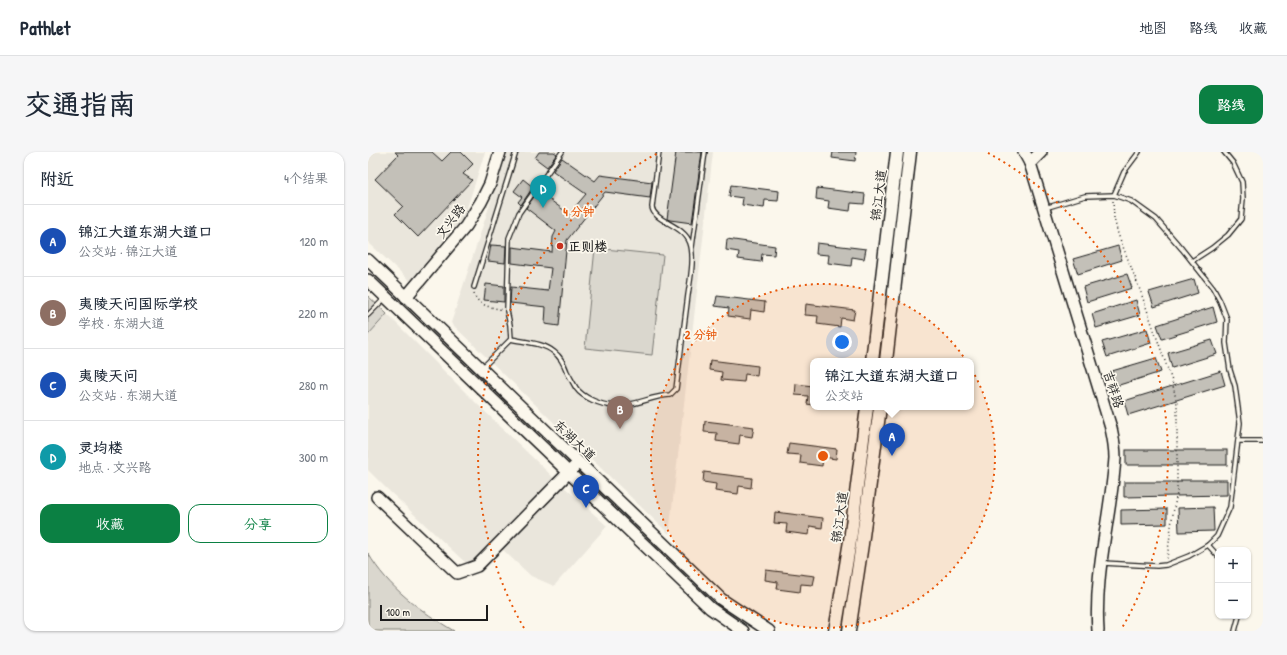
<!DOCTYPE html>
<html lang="zh">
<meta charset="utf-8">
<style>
body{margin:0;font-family:"Patrick Hand","LXGW WenKai TC",sans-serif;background:#f6f6f7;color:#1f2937}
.controls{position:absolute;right:12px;bottom:12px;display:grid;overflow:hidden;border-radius:8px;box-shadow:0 1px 3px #0004}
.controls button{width:36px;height:36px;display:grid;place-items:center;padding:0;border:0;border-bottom:1px solid #e0e1e3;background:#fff;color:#1f2937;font:20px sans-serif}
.scale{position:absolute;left:12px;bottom:10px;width:108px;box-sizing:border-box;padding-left:4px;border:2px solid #1c1c1c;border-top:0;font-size:11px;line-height:14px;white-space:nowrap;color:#1c1c1c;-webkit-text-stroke:3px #fbf7ec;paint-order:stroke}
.you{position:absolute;left:474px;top:190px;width:14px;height:14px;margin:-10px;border:3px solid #fff;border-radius:50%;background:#1a73e8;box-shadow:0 0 0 6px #1a73e833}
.badge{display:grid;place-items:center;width:26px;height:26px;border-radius:50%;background:#0b8043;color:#fff;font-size:13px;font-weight:700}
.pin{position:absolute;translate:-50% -33px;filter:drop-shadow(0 1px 2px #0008)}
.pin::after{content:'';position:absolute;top:21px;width:14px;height:12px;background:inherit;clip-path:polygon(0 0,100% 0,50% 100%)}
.popup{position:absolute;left:442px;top:206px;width:164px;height:52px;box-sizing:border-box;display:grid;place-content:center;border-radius:8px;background:#fff;filter:drop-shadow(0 1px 3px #0005);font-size:13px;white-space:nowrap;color:#747a83}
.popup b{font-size:15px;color:#1f2937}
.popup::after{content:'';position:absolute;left:50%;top:100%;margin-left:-8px;border:8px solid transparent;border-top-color:#fff}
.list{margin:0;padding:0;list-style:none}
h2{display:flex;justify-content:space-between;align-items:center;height:52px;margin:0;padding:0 16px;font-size:17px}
h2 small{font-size:13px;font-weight:400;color:#747a83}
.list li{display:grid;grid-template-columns:26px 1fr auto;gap:12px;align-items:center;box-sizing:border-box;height:72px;padding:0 16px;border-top:1px solid #e0e1e3}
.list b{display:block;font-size:15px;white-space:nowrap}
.list p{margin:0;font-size:13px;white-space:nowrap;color:#747a83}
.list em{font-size:13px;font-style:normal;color:#747a83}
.actions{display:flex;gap:8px;padding:12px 16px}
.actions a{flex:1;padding:9px 0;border:1px solid #0b8043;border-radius:12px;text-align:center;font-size:14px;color:#0b8043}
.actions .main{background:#0b8043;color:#fff}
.map{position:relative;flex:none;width:895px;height:479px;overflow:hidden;border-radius:12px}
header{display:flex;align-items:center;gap:24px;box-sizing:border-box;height:56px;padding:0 20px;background:#fff;border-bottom:1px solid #e0e1e3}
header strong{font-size:19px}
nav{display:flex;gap:22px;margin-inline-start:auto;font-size:14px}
.intro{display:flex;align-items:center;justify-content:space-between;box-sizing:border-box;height:96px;padding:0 24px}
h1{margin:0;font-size:28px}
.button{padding:10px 18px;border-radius:12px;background:#0b8043;color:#fff;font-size:14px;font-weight:700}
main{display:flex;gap:24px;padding:0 24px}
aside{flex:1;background:#fff;border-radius:12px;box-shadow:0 1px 3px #0004}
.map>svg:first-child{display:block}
</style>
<header>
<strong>Pathlet</strong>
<nav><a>地图</a><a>路线</a><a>收藏</a></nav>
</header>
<div class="intro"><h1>交通指南</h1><a class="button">路线</a></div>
<main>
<aside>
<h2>附近<small>4个结果</small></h2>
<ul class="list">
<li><span class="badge" style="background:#1a4fb4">A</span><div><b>锦江大道东湖大道口</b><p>公交站 · 锦江大道</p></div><em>120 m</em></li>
<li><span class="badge" style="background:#8d6e63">B</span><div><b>夷陵天问国际学校</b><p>学校 · 东湖大道</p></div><em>220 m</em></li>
<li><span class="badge" style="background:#1a4fb4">C</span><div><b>夷陵天问</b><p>公交站 · 东湖大道</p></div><em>280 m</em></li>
<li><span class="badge" style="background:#0f9aa8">D</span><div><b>灵均楼</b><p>地点 · 文兴路</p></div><em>300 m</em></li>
</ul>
<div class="actions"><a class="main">收藏</a><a>分享</a></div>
</aside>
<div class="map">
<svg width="895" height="479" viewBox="0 0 895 479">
<rect width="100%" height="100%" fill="#fbf7ec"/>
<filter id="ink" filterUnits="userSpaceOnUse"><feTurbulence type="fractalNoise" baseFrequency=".025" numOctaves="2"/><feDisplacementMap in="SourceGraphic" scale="8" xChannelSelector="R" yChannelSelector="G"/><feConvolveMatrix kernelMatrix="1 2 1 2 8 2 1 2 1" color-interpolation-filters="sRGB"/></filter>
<g filter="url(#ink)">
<g fill="#eae6dc">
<polygon points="0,0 117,0 96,65 42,129 0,90"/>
<polygon points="139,0 345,0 301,382 83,171"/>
<polygon points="19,162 107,250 189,329 101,414 18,336 0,318 0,183"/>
<polygon points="195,334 239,374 186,434 163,424 134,397"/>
</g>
<g fill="#dad7ce" stroke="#7b7a75">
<polygon points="227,96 295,103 284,203 217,196"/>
<polygon points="0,144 19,162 0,183"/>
<path d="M 0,401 C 20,436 53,459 86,479 L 0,479 Z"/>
</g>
<g fill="#c3c0b8" stroke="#1c1c1c">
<polygon points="27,0 64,0 74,9 83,0 93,0 105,12 95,22 104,28 50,85 27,62 35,54 7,27 30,3"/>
<polygon points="171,0 186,0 189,2 179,15 167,6"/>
<polygon points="308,0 334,0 324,71 302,68 299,67"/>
<polygon points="465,0 488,0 487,9 464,6"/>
<polygon points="194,6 227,29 232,23 284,30 282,46 237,40 199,88 191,174 177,172 178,155 142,151 143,135 180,139 183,116 144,111 144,95 184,100 185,85 188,79 158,56 170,39 201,62 218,42 185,19"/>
<polygon points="155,27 165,35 153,53 150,50 154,45 146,39"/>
<polygon points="363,33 411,39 410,49 397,48 396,56 374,53 375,46 361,44"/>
<polygon points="449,36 497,42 496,52 483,51 482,59 460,56 461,49 448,47"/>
<polygon points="359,87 407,94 406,103 394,102 393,110 370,107 371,100 358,98"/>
<polygon points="449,91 498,97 496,107 484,105 483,114 460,111 461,103 448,102"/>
<polygon points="123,93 138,94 137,111 120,109"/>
<polygon points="750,94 754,108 710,122 705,107"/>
<polygon points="759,122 764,136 719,150 715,135"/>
<polygon points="826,127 830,141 786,155 781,140"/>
<polygon points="118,132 136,134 136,150 116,148"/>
<polygon points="349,144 397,150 396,160 383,158 382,167 360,164 361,156 347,154"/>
<polygon points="768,148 772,163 728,176 724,162"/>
<polygon points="438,152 487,158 485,168 473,166 472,175 449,172 450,164 437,163"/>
<polygon points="845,155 849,170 794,187 789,173"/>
<polygon points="779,177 783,191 739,205 734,190"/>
<polygon points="844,188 849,202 804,216 800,201"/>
<polygon points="788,206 793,220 748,234 744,219"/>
<polygon points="342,208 390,214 389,224 377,222 376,230 353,228 354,220 341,218"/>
<polygon points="853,219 857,233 760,263 756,249"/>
<polygon points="428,232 445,234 445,253 439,252 440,244 427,243"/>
<polygon points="337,269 386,275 384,285 372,283 371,292 348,289 349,281 336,280"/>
<polygon points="421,291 469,297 468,307 455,305 454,314 432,311 433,303 419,302"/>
<rect x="758" y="298" width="101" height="15"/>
<polygon points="336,320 384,326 383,336 371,334 370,342 347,339 348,332 335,330"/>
<polygon points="813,328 859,328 859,343 756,345 756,330 813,330"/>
<polygon points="845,355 846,379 811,380 810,356"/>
<polygon points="799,357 799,372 753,373 753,358"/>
<polygon points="407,360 455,366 454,376 442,374 441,383 418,380 419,372 406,371"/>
<polygon points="398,418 447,424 445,433 433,432 432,440 409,437 410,430 397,428"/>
</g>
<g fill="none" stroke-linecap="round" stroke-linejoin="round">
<defs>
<g id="lane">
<polyline points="746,43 756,20 771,0"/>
<polyline points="677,56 717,44 746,43 763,49 788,67 814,97 845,136 852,149 859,167 858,191 862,218 867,234 872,271 862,355 849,384 840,393 821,404 798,413 789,414 735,411"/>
<polyline points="324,95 337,0"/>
<polyline points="824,109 844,96 860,83 873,67 875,47 874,30 865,11 856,0"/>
<polyline points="106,135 148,0"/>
<polyline points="0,163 16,147"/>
<polyline points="143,187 142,173 139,159 141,86 151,61 194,0"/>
<path d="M 115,215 L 143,187 C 156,190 176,191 186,200 C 193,205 196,212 199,220 C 202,225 205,231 208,236 C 215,246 233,253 246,254 C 265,255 283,244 302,243 L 308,237 C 312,206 316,174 320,143 C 322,129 327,105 322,91 C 315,72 286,70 284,55 L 291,0"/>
<polyline points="870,289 895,289"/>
<polyline points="840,393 850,404"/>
<polyline points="867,479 871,464"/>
</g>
<g id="secondary">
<path d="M 656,0 L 662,11 L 743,276 C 745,285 747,296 747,306 C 743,364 726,420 730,479"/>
<polyline points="662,11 673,0"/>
<polyline points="0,108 353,447 401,479"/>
<polyline points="0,128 342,456 375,479"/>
<polyline points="38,145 98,74 113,50 122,32 132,0"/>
<polyline points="9,345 89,421 109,414 206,315"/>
</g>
<g id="primary">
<polyline points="504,209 529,0"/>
<polyline points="518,209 542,0"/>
<polyline points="467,479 482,389 499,255"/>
<polyline points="481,479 494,392 512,255"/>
</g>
</defs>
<use href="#lane" stroke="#1c1c1c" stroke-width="6"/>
<use href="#secondary" stroke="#1c1c1c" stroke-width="14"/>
<use href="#primary" stroke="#1c1c1c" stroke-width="15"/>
<g stroke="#1c1c1c" stroke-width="1.5" stroke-dasharray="1 3" stroke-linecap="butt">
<polyline points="745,49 746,66 750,82 772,138 804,229 809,252 809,341 804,367 799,407"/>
<path d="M 106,141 C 109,154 123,155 135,158"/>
</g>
<use href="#lane" stroke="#fbf7ec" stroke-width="3.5"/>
<use href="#secondary" stroke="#fbf7ec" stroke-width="11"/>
<use href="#primary" stroke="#fbf7ec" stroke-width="12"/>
</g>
</g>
<circle cx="455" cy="304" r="172" fill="#e8590c" fill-opacity=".12"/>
<g fill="none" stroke="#e8590c" stroke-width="2" stroke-dasharray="2 4">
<circle cx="455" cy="304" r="172"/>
<path d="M156 476A345 345 0 0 1 290 1M620 1A345 345 0 0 1 754 476"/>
</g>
<circle fill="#c8321e" stroke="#fbf7ec" stroke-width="1.5" cx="192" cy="94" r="4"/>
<g text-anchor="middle" stroke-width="3.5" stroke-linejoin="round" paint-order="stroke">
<g font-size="13" fill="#1c1c1c" stroke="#fbf7ec">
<text transform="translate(510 43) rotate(-83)" y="5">锦江大道</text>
<text transform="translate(82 69) rotate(-53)" y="5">文兴路</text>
<text transform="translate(746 237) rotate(72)" y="5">吉祥路</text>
<text transform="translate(207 288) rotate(44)" y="5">东湖大道</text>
<text transform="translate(471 365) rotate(-82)" y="5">锦江大道</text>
</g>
<g font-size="13" font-weight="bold" fill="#1c1c1c" stroke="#fbf7ec" text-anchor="start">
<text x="200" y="99">正则楼</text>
</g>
</g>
<circle cx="455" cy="304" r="6" fill="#e8590c" stroke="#fbf7ec" stroke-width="2"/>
<g font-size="12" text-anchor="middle" font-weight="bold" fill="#e8590c" stroke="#fbf7ec" stroke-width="3.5" stroke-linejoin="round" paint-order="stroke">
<text x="211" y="64">4 分钟</text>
<text x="333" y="187">2 分钟</text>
</g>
</svg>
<div class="controls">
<button>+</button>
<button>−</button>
</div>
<div class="scale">100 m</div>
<div class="you"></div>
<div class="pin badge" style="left:524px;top:304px;background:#1a4fb4">A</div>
<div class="popup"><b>锦江大道东湖大道口</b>公交站</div>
<div class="pin badge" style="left:252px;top:277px;background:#8d6e63">B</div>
<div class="pin badge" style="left:218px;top:356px;background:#1a4fb4">C</div>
<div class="pin badge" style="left:175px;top:56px;background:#0f9aa8">D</div>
</div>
</main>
